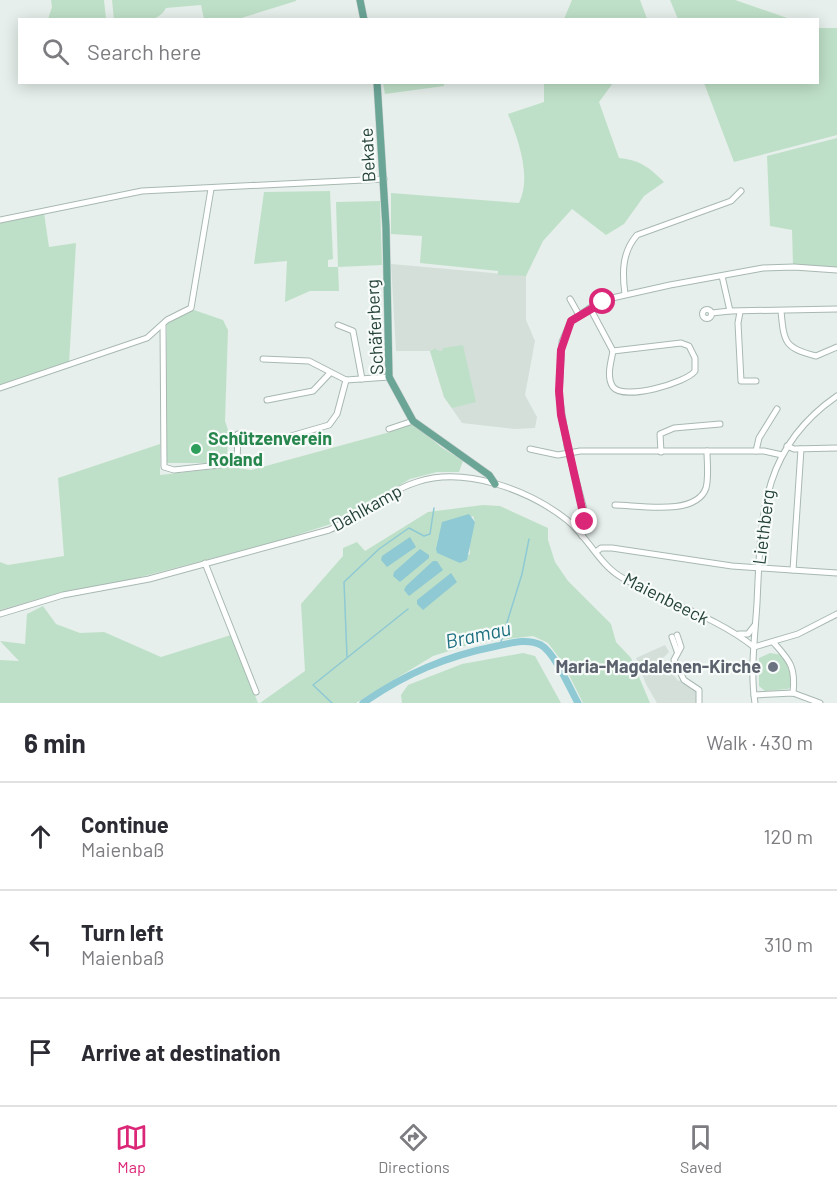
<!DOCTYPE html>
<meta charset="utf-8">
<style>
body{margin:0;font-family:Barlow,sans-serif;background:#f2f2f3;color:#2b2b33}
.stop{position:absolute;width:18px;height:18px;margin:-14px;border:4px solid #db2777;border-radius:50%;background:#fff}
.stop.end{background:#db2777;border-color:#fff;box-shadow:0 2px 6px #0008}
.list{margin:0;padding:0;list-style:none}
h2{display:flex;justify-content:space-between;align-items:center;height:78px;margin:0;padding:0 24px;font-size:26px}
h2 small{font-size:20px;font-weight:400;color:#7c7c81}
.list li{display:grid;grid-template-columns:39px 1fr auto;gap:18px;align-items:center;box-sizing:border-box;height:108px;padding:0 24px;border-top:2px solid #e1e1e2}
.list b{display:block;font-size:22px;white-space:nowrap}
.list p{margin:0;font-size:20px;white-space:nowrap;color:#7c7c81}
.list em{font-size:20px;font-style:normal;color:#7c7c81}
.icon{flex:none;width:33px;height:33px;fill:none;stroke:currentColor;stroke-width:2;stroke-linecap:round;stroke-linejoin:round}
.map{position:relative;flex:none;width:837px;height:703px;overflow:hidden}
.search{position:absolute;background:#fff;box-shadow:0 3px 15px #0003;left:18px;right:18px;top:18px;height:66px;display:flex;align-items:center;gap:15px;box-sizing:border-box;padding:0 21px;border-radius:0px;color:#7c7c81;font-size:22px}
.sheet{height:402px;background:#fff}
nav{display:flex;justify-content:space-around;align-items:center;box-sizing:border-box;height:84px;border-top:2px solid #e1e1e2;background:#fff;font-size:16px;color:#7c7c81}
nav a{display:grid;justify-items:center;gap:3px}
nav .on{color:#db2777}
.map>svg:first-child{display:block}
</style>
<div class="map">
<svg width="837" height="703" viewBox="0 0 837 703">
<rect width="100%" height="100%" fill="#e6efeb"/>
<g fill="#d4dfda">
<polygon points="391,264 526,276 526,320 535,341 525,395 537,417 535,428 514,429 462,423 444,397 430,351 396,351"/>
<polygon points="665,645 669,652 663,658 663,666 667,665 678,681 681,680 696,690 696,703 657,703 646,684 636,658"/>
</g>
<g fill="#bfe0c8" fill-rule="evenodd">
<polygon points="51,0 104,0 106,19 48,19 52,7"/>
<path d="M 112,0 L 296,0 L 296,1 L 238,19 L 204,19 L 201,5 L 166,8 C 157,26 132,20 114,20 Z"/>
<polygon points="572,0 640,0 647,19 564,19"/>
<polygon points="670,0 735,0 790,19 678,19"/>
<polygon points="818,28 837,28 837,135 734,162 704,83 818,82"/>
<polygon points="383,83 444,83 444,86 385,94"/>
<path d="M 544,83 L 613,83 L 599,102 L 619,158 C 640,160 649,167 664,182 L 644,196 L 624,224 L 606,235 L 572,209 L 543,241 L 526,276 L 498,275 L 498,271 L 420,263 L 422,236 L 391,234 L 391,193 L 519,203 C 532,177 518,139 508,114 L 544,102 Z"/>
<polygon points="837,138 837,267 793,265 792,230 770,226 767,156"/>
<polygon points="330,191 333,259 328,260 328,267 338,267 336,202 380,201 382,265 338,267 339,291 310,291 285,302 287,261 254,264 264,192"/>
<polygon points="44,213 49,247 76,243 69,364 0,386 0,222"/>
<polygon points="194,310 223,320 228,330 225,421 228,430 227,463 165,463 167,323"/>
<polygon points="463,345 476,402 452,408 444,397 430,351 436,348 436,350 442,351 443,348"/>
<polygon points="413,423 441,447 463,461 459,472 437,472 410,479 337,522 275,542 121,582 62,592 0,610 0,562 8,565 64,556 58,478 160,444 160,475 232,467 251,470 390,432"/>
<path d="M 483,505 L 500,506 L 548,528 L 548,540 L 555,562 L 568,581 L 611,624 L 616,642 L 631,658 L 650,703 L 583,703 L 563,663 L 548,643 L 533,636 L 475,643 L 433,656 L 356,703 L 260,703 L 305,671 L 301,604 L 343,556 L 343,548 L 357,542 L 365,551 L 428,512 ZM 473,516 L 475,522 L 469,540 L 470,554 L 458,561 L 437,553 L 442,531 Z"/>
<polygon points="43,606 56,624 80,633 104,632 161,657 231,635 258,703 0,703 0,660 19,661 0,641 25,644 27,614"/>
<polygon points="523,653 535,656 561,703 402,703 401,695 408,685 462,664"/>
<polygon points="770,653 783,655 790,662 791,686 788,689 765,691 759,686 759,658"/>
</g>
<g fill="#8ec9d4">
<polygon points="469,514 475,522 467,560 460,563 437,553 436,549 442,522"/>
<polygon points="410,537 416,547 387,567 381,560 382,556"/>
<polygon points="420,549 429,555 429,558 400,582 393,576 394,572"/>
<polygon points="433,561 437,561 443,570 409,596 404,590 406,586"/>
<polygon points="451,573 457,582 423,610 417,604 417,600"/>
</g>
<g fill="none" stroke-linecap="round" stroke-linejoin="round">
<g stroke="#8ec9d4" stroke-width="1.5">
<polyline points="500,645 522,574 529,539"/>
<polyline points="347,657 344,582 379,549 409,528 424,536 430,534 434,508"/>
<polyline points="332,703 313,685 408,609"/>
</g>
<path stroke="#8ec9d4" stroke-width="7" d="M 363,703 C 405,674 446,656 497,646 C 511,643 527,638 541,645 C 555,653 570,689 578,703"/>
<defs>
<g id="minor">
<polyline points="0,220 142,191 384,179"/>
<polyline points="722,276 730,311 837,309"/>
<path d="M 625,294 C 622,273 622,252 637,235 L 731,201 L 741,191"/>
<polyline points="570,299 579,315"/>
<polyline points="590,308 613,351"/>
<circle cx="707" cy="314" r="4.5"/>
<path d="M 781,311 C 784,342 784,348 816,356 L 837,347"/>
<polyline points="740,312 738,323 741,381 756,381"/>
<polyline points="712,313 730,311"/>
<polyline points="163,325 164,467 174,470 237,463 238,434"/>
<polyline points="338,325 353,331 362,379"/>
<path d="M 681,343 L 689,346 L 695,358 L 695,371 C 686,383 624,401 613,387 C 606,377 611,362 613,351 Z"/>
<polyline points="263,359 309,361 346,380 389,377"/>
<polyline points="0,388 147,338 167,320 191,308 211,189"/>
<polyline points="267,400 313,391 330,373"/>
<polyline points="389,429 413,421"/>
<polyline points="277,440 329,425 337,414 346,380"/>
<polyline points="787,446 794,449 837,448"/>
<polyline points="530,449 558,455 580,451 764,451 782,455"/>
<polyline points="756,451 759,438 777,409"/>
<polyline points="661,452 660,434 674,428 720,424"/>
<path d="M 615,505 C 637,505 696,517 706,488 C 709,477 707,462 707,451"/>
<polyline points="582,536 586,517 567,446 559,394 562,342 571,321 590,308 612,298 670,285 763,268 794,267 837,270"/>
<polyline points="596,552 601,548 612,548 732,566 837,573"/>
<polyline points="205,563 256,692"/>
<polyline points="793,570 801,449"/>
<path d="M 0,614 L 63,595 L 149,579 L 329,530 C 360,517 385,492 417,482 C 465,466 529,490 567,520 C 587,536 599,564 621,577 C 664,602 715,616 754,647"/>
<polyline points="739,634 748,634 755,625"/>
<polyline points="677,635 681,647 674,660 684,680 699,690 699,703"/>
<polyline points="672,637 677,651"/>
<path d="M 774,643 C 789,660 796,666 793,693"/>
<polyline points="754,647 798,634 837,614"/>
<polyline points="754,695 793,693 820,703"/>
<path d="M 755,703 C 750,670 755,636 757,603 C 761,518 760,449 837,396"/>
</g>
<g id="major">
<polyline points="360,0 364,20"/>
<polyline points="377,82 386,227 389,377 413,421 489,475 495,484"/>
</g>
</defs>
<use href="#minor" stroke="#a8b8b2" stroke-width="7"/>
<use href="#major" stroke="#c2cac8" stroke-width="8"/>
<use href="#minor" stroke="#fff" stroke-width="5"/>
<use href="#major" stroke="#6aa596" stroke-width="7"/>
</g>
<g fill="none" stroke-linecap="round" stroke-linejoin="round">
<polyline stroke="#db2777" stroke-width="8" points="585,522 561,415 559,391 561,350 571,321 603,302"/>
</g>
<circle fill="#2e9e5b" stroke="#f7fbf9" stroke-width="2" cx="196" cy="449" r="6"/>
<circle fill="#6b7280" stroke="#f7fbf9" stroke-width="2" cx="773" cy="667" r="6"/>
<g text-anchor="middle" stroke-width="4.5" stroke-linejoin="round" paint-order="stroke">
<g font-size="18" fill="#24423a" stroke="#f7fbf9">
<text transform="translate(368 155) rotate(-93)" y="6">Bekate</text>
<text transform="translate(375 327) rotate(-93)" y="6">Schäferberg</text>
<text transform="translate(367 508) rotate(-29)" y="6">Dahlkamp</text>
<text transform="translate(764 527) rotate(-83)" y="6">Liethberg</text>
<text transform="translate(666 599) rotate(27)" y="6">Maienbeeck</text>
</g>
<g font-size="18" font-weight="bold" fill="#27864d" stroke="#f7fbf9" text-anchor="start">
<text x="208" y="445">Schützenverein<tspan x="208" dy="21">Roland</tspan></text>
</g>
<g font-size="18" font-weight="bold" fill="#5b616d" stroke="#f7fbf9" text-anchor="end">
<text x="761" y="673">Maria-Magdalenen-Kirche</text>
</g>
<g font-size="20" font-style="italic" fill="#1c6f80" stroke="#f7fbf9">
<text transform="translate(478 635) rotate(-12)" y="7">Bramau</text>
</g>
</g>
</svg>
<div class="stop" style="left:603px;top:302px"></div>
<div class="stop end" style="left:585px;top:522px"></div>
<div class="search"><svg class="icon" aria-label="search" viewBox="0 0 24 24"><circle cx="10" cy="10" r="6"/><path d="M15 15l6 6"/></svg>Search here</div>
</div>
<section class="sheet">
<h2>6 min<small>Walk · 430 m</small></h2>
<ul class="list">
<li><svg class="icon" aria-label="ahead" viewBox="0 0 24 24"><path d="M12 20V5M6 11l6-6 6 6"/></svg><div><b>Continue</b><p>Maienbaß</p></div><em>120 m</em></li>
<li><svg class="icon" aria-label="left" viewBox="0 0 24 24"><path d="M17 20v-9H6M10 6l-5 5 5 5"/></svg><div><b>Turn left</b><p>Maienbaß</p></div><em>310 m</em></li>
<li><svg class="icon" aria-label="arrive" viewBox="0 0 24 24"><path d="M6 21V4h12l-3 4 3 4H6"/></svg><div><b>Arrive at destination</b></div></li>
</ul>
</section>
<nav>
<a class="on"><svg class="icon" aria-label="map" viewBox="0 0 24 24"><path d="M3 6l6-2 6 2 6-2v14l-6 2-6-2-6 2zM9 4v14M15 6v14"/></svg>Map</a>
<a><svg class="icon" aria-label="directions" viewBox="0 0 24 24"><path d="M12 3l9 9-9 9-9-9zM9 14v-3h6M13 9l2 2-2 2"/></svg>Directions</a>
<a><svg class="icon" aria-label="saved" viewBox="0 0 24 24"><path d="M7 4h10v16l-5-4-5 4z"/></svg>Saved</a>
</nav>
